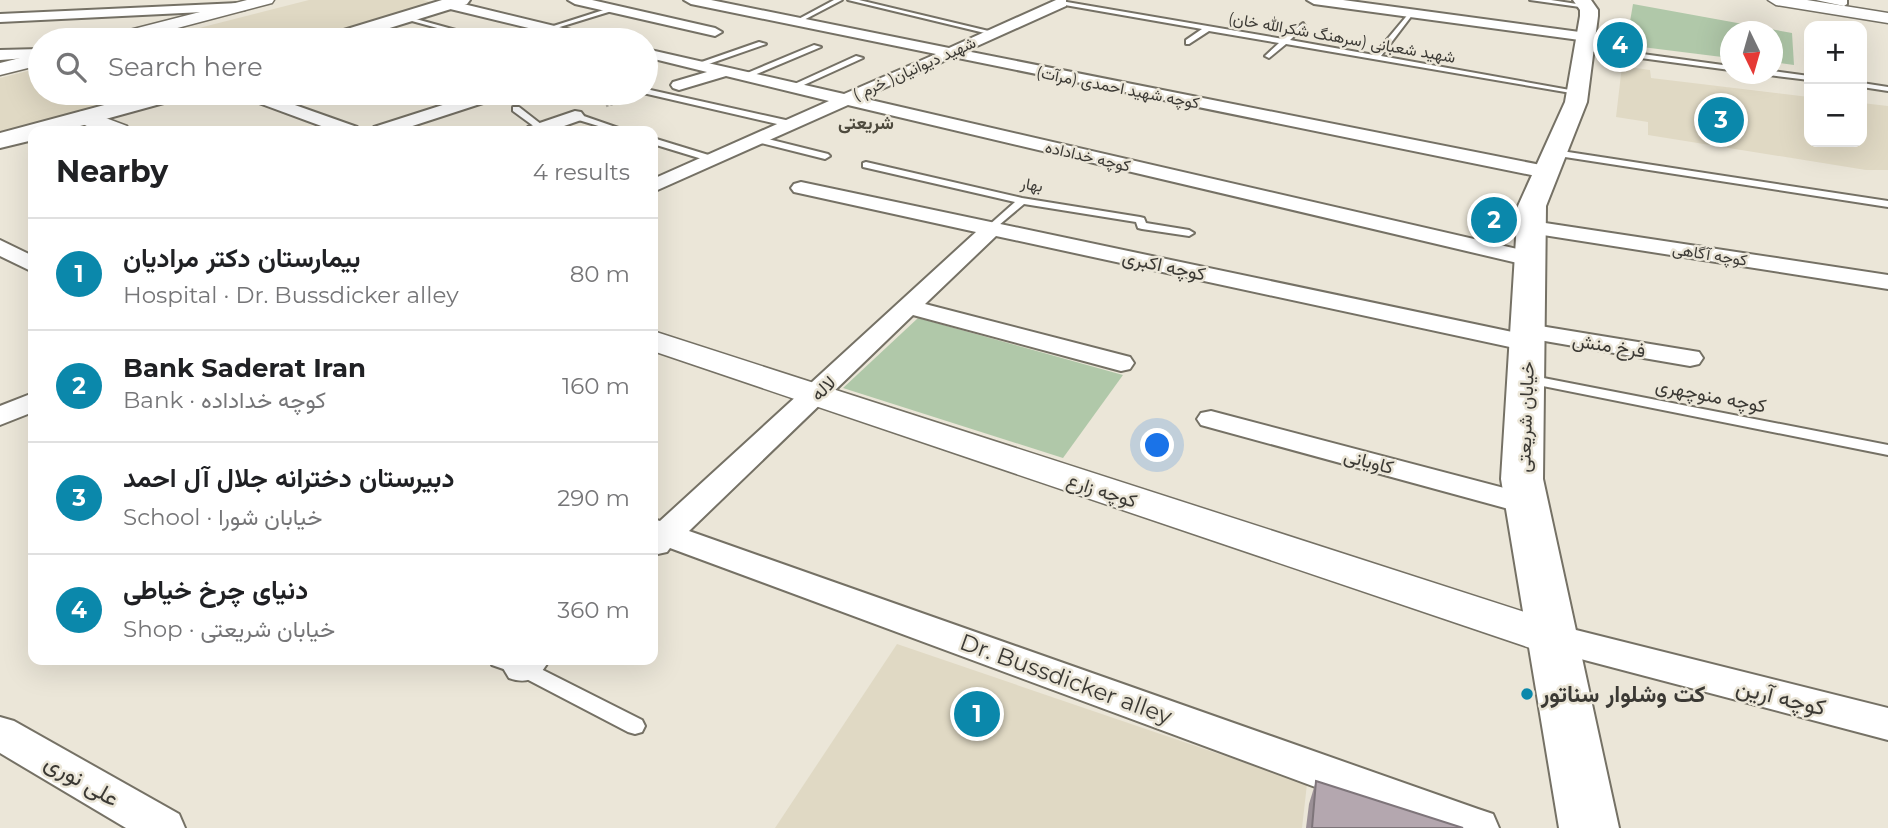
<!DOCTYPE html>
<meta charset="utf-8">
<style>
body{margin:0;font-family:Montserrat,Vazirmatn,sans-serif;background:#f6f6f6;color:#202124}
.controls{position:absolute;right:21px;top:21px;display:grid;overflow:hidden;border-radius:14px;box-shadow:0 7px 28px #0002}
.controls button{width:63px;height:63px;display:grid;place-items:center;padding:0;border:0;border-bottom:2px solid #e0e0e0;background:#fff;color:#202124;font:35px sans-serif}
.compass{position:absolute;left:1720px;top:21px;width:63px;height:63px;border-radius:50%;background:#fff;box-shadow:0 7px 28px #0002;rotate:175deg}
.you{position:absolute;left:1158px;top:446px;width:24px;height:24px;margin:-18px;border:5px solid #fff;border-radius:50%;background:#1a73e8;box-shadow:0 0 0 10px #1a73e833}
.badge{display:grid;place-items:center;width:46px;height:46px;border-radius:50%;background:#0b88ab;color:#fff;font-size:23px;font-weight:700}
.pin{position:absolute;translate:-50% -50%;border:4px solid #fff;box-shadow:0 2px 7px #0006}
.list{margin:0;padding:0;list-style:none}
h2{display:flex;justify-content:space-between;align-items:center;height:91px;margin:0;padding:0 28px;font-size:30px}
h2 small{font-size:23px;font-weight:400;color:#757577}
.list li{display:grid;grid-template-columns:46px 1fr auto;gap:21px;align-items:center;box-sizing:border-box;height:112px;padding:0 28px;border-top:2px solid #e0e0e0}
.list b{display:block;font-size:26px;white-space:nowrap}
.list p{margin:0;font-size:23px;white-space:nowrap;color:#757577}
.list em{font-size:23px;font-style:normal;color:#757577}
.icon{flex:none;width:38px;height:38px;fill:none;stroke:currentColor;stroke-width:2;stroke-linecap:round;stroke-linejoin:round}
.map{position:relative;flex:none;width:1888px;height:828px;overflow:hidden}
.search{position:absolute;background:#fff;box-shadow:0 7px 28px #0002;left:28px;top:28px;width:630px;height:77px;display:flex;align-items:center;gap:18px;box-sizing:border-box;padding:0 24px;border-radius:38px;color:#757577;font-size:26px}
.panel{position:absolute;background:#fff;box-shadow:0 7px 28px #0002;left:28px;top:126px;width:630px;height:539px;border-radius:14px}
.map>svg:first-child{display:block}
</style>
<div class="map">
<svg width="1888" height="828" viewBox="0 0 1888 828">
<rect width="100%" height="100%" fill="#ebe6d8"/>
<g fill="#e0d9c4">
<polygon points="309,0 423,0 438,3 304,40 152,40"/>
<polygon points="1622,66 1650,70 1651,78 1809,97 1809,142 1862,142 1862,103 1888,106 1888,170 1866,170 1648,135 1648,122 1616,117"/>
<polygon points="40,68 40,93 153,93 0,134 0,78"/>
<polygon points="897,644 1307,784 1302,828 775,828"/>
</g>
<g fill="#b0c8a9">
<polygon points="1633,4 1792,33 1794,65 1773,62 1772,32 1730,32 1730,58 1626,45"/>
<polygon points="918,318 1123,375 1063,458 843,388"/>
</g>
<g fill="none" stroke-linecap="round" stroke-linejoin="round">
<defs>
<g id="service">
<polygon points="834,0 842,0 798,23 793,22"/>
<polygon points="848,0 859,0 997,33 993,35"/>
<polygon points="1530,0 1551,0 1590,6 1587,8"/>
<polygon points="1816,0 1847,0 1847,4 1844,6"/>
<polygon points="1061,1 1283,39 1303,23 1305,26 1290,40 1374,55 1410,12 1413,14 1381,56 1581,92 1577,94 1286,44 1269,58 1265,56 1279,43 1209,31 1189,44 1186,44 1186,40 1202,29 1059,4"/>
<polygon points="613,7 615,10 550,30 544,29"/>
<polygon points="401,16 405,16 492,40 481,40 401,18"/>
<polygon points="759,42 766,44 700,67 693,65"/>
<polygon points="814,45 821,47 747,78 740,76"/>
<polygon points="1584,46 1730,66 1730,70 1581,50 1580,48"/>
<polygon points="856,56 863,58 795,89 788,87"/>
<polygon points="1772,71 1809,76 1809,80 1769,75 1772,74"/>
<polygon points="1862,83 1888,87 1888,91 1862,87"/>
<polygon points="646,89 790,121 794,124 790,127 643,93 646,93"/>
<polygon points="513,107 519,107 546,128 539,130 513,111"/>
<polygon points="572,114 578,114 627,131 615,131 572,118"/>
<polygon points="756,136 828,154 830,156 825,159 753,141 753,137"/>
<polygon points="653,138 715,157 717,159 712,162 653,144"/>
<polygon points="1555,150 1888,201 1888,207 1552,155 1550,153"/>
<polygon points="866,162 1022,198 1140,217 1144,218 1146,223 1189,230 1194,233 1189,236 1142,229 1138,228 1136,222 1024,204 992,231 987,228 988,226 1015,202 863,167 863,163"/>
<polygon points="1528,375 1888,445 1888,455 1523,382 1521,379 1523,376"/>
<polygon points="490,660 519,660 529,663 642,720 645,726 642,732 635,734 628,732 515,673 492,665"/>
</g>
<g id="minor">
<polygon points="447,0 600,37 602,40 578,40 442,7 442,1"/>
<polygon points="568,0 592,0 715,28 722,32 715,36 575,4"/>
<polygon points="684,0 711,0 949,48 1056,0 1066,0 1066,6 966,51 1546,166 1556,172 1546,178 953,57 862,98 1530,252 1538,254 1541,259 1538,264 1530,266 848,105 653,192 653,179 829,101 726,76 679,90 673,88 671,85 673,82 707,72 646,57 646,49 844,94 936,54 691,4"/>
<polygon points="1307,0 1343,0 1587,33 1594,37 1587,41 1314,4"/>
<polygon points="239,3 244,4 244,10 0,22 0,14"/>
<polygon points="40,49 40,57 0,60 0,50"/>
<polygon points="238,93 261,93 357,127 360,131 335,131 240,96"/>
<polygon points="477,94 483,95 485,99 483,103 397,131 371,131 374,127"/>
<polygon points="575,111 581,112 584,116 581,120 550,131 525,131 528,127"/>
<polygon points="801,182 1517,333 1519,326 1528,324 1699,352 1703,358 1699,364 1690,366 1539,340 1541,343 1537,348 1528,351 996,236 925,304 1130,357 1134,363 1130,369 1121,371 913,315 689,531 1478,809 1493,814 1499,828 1426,828 670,548 667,552 653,555 653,519 660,521 976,232 794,192 791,188 794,184"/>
<polygon points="1532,221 1888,275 1888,289 1524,232 1521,227 1524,222"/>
<polygon points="0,240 33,256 33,272 0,256"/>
<polygon points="33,393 33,412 0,425 0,406"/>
<polygon points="1211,411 1538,497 1543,504 1538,511 1527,514 1201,425 1197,419 1201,413"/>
<polygon points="1552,624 1888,708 1888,740 1539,648 1534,638 1539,628"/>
<path d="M 508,660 L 549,660 C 540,678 528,685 509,678 L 503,668 Z"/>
<polygon points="0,717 14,721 179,814 185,828 126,828 0,753"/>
</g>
<g id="tertiary">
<polygon points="247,0 274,0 272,3 132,40 103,40 106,36"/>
<polygon points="1768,0 1807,0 1888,13 1888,23 1776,5"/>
<polygon points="40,53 40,65 0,75 0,63"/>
<path d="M 87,111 L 127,126 L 130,131 C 112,132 88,133 76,117 L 79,112 Z"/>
<polygon points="653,331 1568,626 1575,638 1568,650 1552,655 1536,650 653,351"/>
</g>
<g id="secondary">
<polygon points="442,0 470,0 467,4 351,40 321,40 324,36"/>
<polygon points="1573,0 1591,0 1598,10 1598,16 1587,102 1546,206 1543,479 1619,828 1559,828 1501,479 1518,206 1565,102 1580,16 1580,10"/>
<polygon points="149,93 185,93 182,98 62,131 33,131 33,140 0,148 0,133"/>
</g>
</defs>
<use href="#service" stroke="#757165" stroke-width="4"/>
<use href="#minor" stroke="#757165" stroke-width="4"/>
<use href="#tertiary" stroke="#757165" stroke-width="3"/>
<use href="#secondary" stroke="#757165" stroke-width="4"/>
<polyline stroke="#b4b0a5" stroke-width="2.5" stroke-dasharray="2.5 2" stroke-linecap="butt" points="606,106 631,99"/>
<use href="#service" fill="#fff" fill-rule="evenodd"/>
<use href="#minor" fill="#fff" fill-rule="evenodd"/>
<use href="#tertiary" fill="#fff" fill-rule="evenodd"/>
<use href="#secondary" fill="#fff" fill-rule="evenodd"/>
</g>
<polygon fill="#9b9096" points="1316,781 1463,828 1306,828 1309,804"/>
<polygon fill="#b4a7af" stroke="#7e757a" stroke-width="2" points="1316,781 1463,828 1312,828"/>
<circle fill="#0b88ab" stroke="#ebe6d8" stroke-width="2.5" cx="1527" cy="694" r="7"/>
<g text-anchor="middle" stroke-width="5" stroke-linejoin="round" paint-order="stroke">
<g font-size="16" fill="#3b3934" stroke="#ebe6d8">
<text transform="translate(1342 37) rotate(10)" y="6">شهید شعبانی (سرهنگ شکرالله خان)</text>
<text transform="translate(914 68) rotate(-24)" y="6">شهید دیوانیان( خرم )</text>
<text transform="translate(1118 87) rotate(11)" y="6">کوچه شهید احمدی (مرآت)</text>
<text transform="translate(1088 156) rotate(13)" y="6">کوچه خداداده</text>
<text transform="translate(1032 184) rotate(10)" y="6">بهار</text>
<text transform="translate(1710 254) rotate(9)" y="6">کوچه آگاهی</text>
</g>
<g font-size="18" font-weight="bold" fill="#4e4a3e" stroke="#ebe6d8">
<text x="866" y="129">شریعتی</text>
</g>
<g font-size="19" fill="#3b3934" stroke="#ebe6d8">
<text transform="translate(1164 265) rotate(12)" y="7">کوچه اکبری</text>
<text transform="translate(1609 345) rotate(9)" y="7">فرخ منش</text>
<text transform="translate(823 388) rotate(-43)" y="7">لاله</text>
<text transform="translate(1711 395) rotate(11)" y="7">کوچه منوچهری</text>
<text transform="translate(1525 417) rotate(-88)" y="7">خیابان شریعتی</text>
<text transform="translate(1369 461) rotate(15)" y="7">کاویانی</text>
<text transform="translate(1102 490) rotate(18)" y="7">کوچه زارع</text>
</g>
<g font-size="23" fill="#3b3934" stroke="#ebe6d8">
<text transform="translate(1066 679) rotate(20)" y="8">Dr. Bussdicker alley</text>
<text transform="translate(1781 697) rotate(14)" y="8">کوچه آرین</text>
<text transform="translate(82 780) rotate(30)" y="8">علی نوری</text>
</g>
<g font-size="23" font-weight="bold" fill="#3b3934" stroke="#ebe6d8" text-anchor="start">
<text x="1541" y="702">کت وشلوار سناتور</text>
</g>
</g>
</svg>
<div class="controls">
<button>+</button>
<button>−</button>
</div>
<svg class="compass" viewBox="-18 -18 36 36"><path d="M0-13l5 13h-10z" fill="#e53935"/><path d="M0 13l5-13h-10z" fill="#757577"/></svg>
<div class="you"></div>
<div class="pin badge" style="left:977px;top:714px">1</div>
<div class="pin badge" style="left:1494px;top:220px">2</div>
<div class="pin badge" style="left:1721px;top:120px">3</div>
<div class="pin badge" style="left:1620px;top:45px">4</div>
<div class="search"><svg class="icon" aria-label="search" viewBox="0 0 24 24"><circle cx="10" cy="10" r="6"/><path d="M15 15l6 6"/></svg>Search here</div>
<section class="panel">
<h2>Nearby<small>4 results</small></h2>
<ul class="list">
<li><span class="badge">1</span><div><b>بیمارستان دکتر مرادیان</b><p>Hospital · Dr. Bussdicker alley</p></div><em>80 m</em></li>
<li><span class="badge">2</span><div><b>Bank Saderat Iran</b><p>Bank · کوچه خداداده</p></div><em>160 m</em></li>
<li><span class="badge">3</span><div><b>دبیرستان دخترانه جلال آل احمد</b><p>School · خیابان شورا</p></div><em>290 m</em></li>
<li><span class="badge">4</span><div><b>دنیای چرخ خیاطی</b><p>Shop · خیابان شریعتی</p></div><em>360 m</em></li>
</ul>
</section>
</div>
